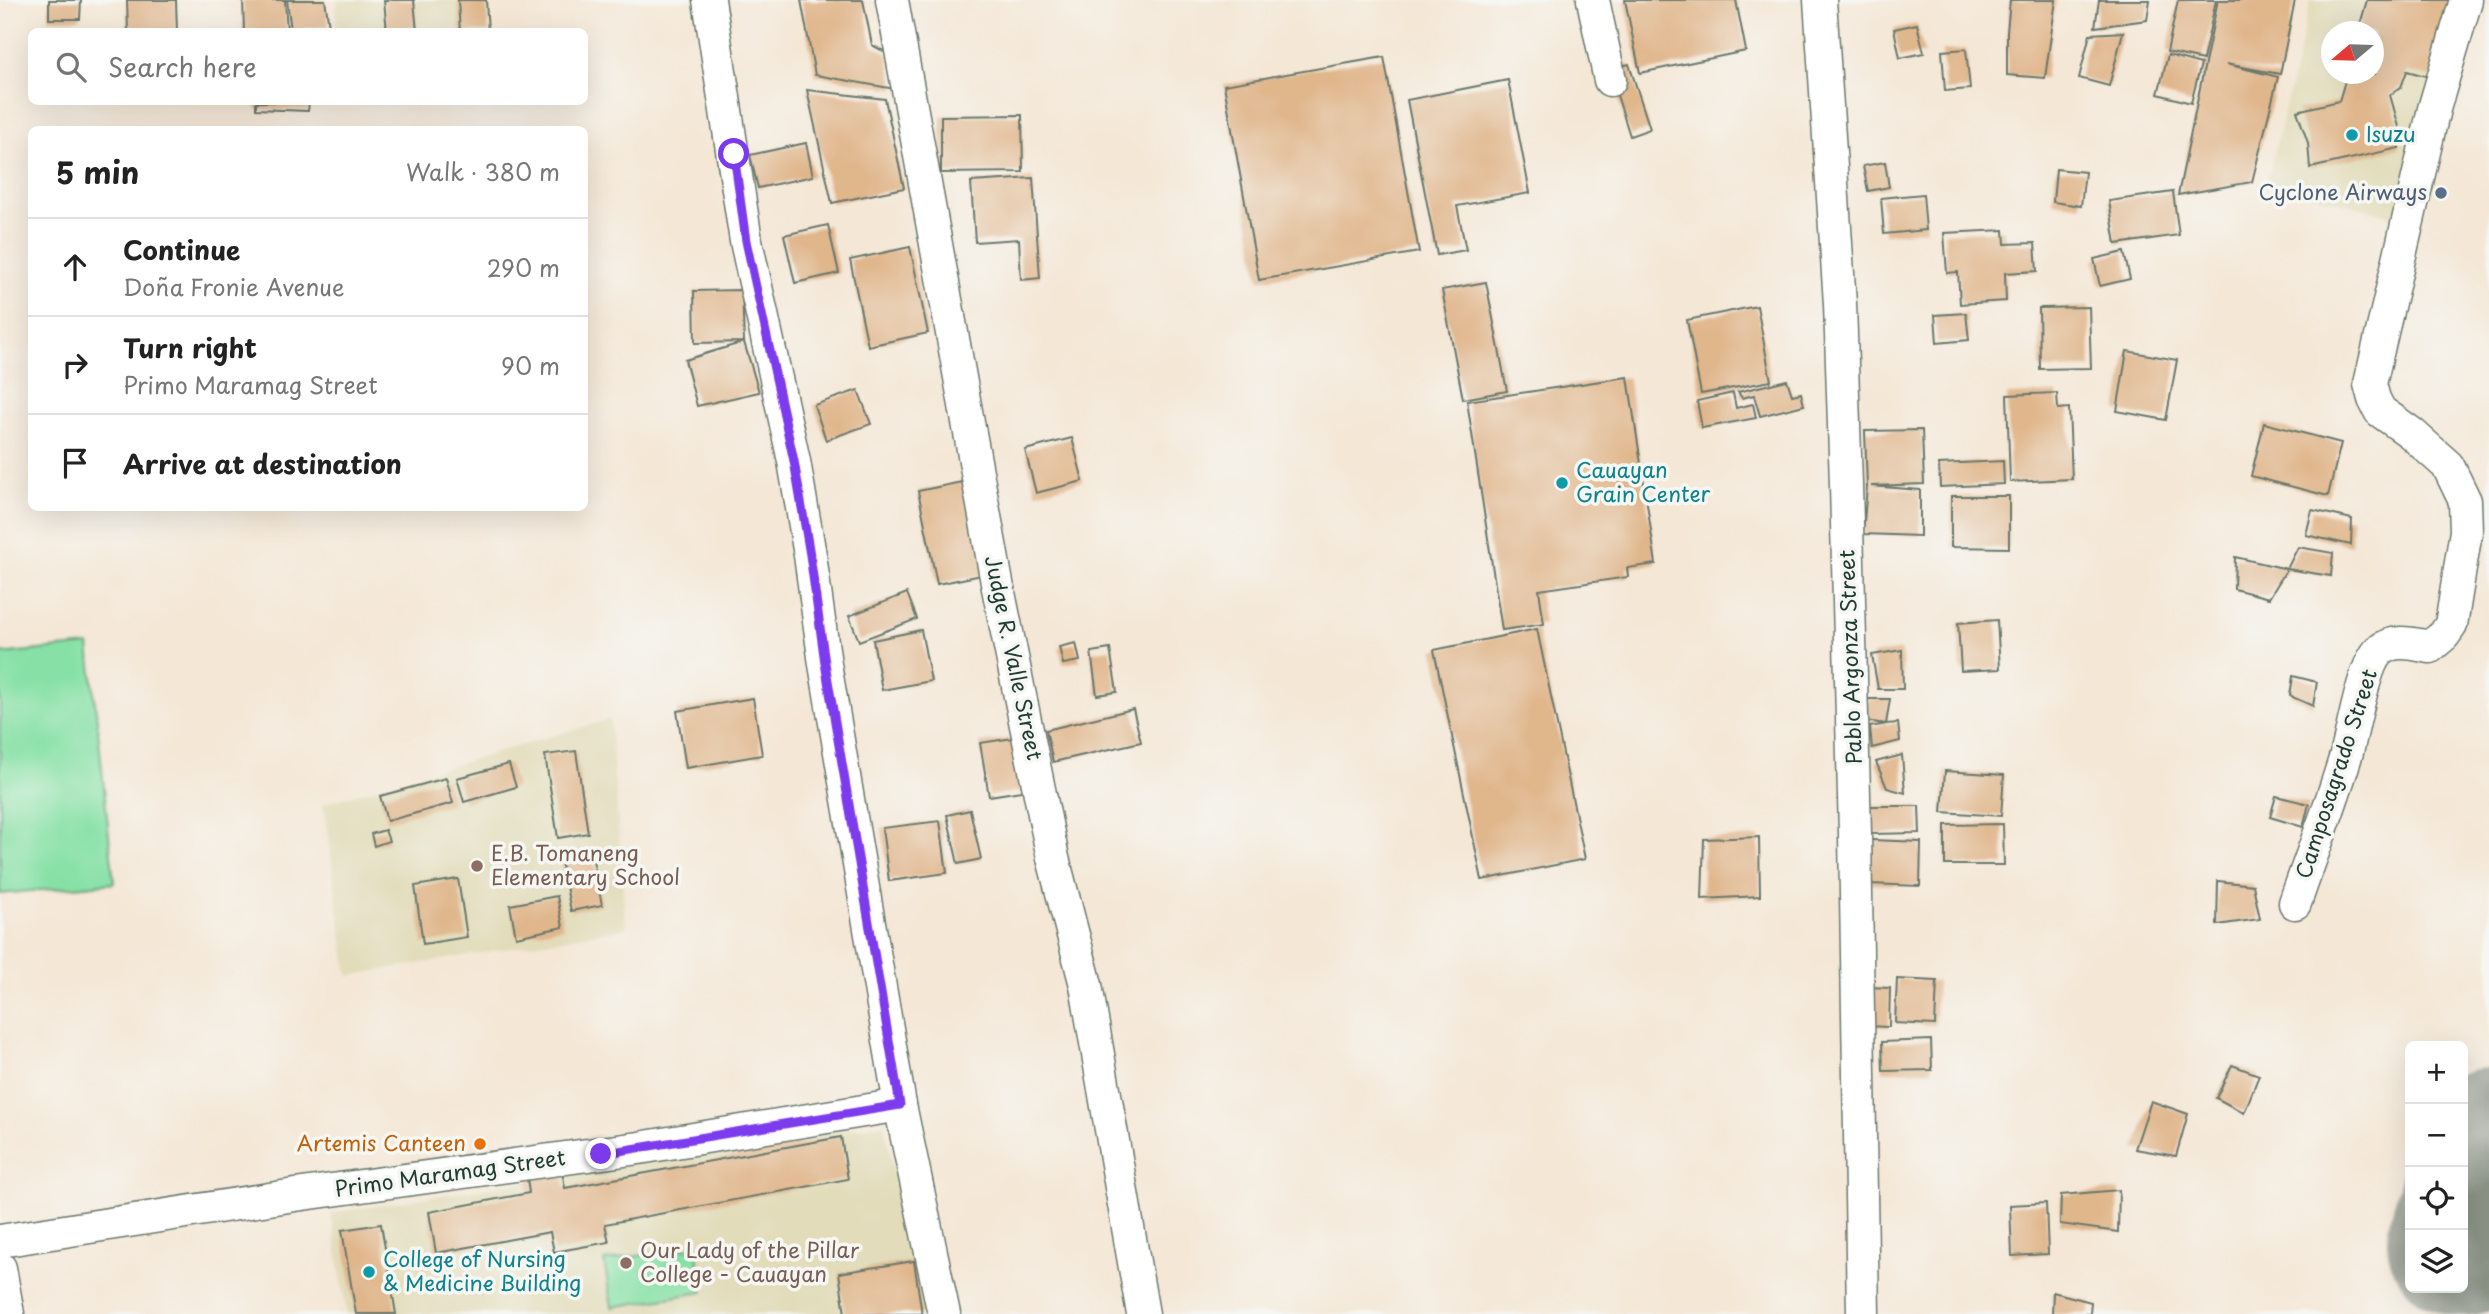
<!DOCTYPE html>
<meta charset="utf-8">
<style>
body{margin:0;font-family:"Playpen Sans",sans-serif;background:#f2f2f2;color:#222}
.controls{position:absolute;right:21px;bottom:21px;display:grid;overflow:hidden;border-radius:10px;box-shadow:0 7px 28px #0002}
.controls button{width:63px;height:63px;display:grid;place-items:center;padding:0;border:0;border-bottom:2px solid #e0e0e0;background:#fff;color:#222;font:35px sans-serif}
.compass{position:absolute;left:2321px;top:21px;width:63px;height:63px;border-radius:50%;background:#fff;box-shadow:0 7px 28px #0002;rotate:251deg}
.stop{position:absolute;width:21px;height:21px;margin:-16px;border:5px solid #7c3aed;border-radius:50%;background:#fff}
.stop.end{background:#7c3aed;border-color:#fff;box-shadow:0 2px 7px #0008}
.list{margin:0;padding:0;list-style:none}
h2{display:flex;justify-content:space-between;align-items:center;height:91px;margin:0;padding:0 28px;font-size:30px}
h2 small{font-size:23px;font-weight:400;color:#767676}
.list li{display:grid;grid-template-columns:46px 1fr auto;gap:21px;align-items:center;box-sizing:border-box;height:98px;padding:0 28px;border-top:2px solid #e0e0e0}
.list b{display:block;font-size:26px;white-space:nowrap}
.list p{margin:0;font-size:23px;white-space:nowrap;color:#767676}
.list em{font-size:23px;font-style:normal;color:#767676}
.icon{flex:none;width:38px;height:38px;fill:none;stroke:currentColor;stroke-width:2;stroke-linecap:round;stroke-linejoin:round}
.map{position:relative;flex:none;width:2489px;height:1314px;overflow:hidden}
.search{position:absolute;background:#fff;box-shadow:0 7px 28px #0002;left:28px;top:28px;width:560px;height:77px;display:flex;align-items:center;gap:18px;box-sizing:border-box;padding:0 24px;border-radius:10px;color:#767676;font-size:26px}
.panel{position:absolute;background:#fff;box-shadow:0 7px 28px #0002;left:28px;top:126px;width:560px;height:385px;border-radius:10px}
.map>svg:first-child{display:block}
</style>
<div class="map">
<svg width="2489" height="1314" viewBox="0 0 2489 1314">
<rect width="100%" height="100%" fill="#f6f6f2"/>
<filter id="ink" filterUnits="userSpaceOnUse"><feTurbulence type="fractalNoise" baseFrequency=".0143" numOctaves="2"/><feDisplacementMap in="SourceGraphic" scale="14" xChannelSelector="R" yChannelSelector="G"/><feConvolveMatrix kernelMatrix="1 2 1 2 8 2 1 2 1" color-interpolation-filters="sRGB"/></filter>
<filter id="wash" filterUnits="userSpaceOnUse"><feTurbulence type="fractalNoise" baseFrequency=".00686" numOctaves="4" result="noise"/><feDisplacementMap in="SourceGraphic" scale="28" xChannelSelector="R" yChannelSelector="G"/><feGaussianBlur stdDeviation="1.57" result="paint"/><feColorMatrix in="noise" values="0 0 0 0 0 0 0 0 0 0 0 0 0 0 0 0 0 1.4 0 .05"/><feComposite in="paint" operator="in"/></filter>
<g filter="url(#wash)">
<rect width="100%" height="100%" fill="#f4e7d6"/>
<g fill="#e2dcba" fill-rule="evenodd">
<polygon points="337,0 489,0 490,31 336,32"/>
<path d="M 2311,0 L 2461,0 L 2401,218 L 2267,183 ZM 2332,32 L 2374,32 L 2374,74 L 2332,74 Z"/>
<polygon points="332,102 493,102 493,106 332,104"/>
<polygon points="610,719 626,928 348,976 323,804"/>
<polygon points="884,1124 925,1314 347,1314 331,1213"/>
</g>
<g fill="#87e1a6" stroke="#538f6d" stroke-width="2">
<polygon points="89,645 114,883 0,894 0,654"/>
<polygon points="696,1247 703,1292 612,1307 604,1261"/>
</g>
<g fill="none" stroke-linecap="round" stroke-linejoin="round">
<polyline stroke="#8a9285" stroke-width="152" points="2463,1240 2489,1144"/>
</g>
<g id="blocks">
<g fill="#e0b68b">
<polygon points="49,0 81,0 80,19 49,19"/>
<polygon points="127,0 176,0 177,32 128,32"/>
<polygon points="243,0 285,0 287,32 244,32"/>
<polygon points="287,0 325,0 329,26 291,31"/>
<polygon points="384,0 414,0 417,32 387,32"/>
<polygon points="458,0 486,0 488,32 460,32"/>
<polygon points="801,0 863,0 872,45 887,53 895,89 815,75"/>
<polygon points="1625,0 1736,0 1746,51 1640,73"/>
<polygon points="2010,0 2056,0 2045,78 2007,75 2007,32"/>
<polygon points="2099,0 2150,0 2147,20 2095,27"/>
<polygon points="2178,0 2216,0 2203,60 2167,52"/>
<polygon points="2218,0 2295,0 2280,74 2226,64 2278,77 2252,182 2178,195"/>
<polygon points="2367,0 2453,0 2433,78 2407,71 2401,87 2390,95 2399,127 2399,148 2310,168 2308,143 2297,111 2339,101 2347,74 2374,74 2374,32 2358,32"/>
<polygon points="1917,24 1924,53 1900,58 1894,29"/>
<polygon points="2123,32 2109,86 2079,78 2090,34"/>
<polygon points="1966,49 1970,89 1945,91 1942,51"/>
<polygon points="2168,55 2201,64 2191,103 2158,94"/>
<polygon points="1384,57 1419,252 1259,280 1224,85"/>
<polygon points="1629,64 1650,129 1630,136 1609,70"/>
<polygon points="1508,80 1530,193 1457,206 1466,250 1437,255 1407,100"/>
<polygon points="807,90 885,99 904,188 832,203"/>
<polygon points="256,102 309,102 308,111 256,109"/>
<polygon points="1022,115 1023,172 941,173 941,116"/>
<polygon points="806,143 813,176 758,188 750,155"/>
<polygon points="1885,162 1889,187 1868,191 1863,166"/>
<polygon points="2056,169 2085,172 2081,206 2053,202"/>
<polygon points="1033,178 1040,278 1021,280 1019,239 975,242 971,182"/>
<polygon points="2173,192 2179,235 2116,244 2109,201"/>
<polygon points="1923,194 1926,230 1884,234 1881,198"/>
<polygon points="828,225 839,273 795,283 784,235"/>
<polygon points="2004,230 2005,244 2035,243 2037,271 2005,273 2006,301 1960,304 1958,272 1947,273 1944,233"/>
<polygon points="910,247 928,333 868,346 850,260"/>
<polygon points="2124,252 2130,279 2100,286 2094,259"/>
<polygon points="1486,282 1507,391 1463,399 1442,290"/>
<polygon points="742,290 744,342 695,343 694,291"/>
<polygon points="1757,306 1771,381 1701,394 1687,320"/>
<polygon points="2089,307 2091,368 2040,369 2039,308"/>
<polygon points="1966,313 1969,340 1937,343 1935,315"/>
<polygon points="744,342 759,392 697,406 685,360"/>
<polygon points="2127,351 2177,360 2166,420 2117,411"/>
<polygon points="1628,377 1656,564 1627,568 1628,577 1539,590 1544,624 1502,630 1467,401"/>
<polygon points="1787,380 1792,395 1801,393 1804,405 1760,416 1754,395 1742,398 1738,392"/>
<polygon points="858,390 871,424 826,440 814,405"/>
<polygon points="1733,393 1736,408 1753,404 1756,418 1702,428 1697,401"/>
<polygon points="2057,393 2058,409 2069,408 2072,479 2010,482 2007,395"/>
<polygon points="2264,423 2341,443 2328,496 2251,476"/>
<polygon points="1922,430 1924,484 1871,486 1920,490 1920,536 1863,534 1867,486 1865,431"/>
<polygon points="1072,438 1083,481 1036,493 1025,450"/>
<polygon points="2003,461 2004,484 1940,487 1939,464"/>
<polygon points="967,481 987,574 937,584 918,491"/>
<polygon points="1951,496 2009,496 2009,548 1951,547"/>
<polygon points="2312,510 2352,519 2351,545 2306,535"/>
<polygon points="2298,547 2333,553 2331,576 2287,569"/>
<polygon points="2235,557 2287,569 2269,598 2234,589"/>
<polygon points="907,593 917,619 859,641 849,616"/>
<polygon points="1997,620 2000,669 1961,671 1958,623"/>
<polygon points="1537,629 1585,859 1482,880 1434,650"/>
<polygon points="921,630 931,681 882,690 873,640"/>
<polygon points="1076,643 1080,661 1063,664 1059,647"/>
<polygon points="1110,649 1117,692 1097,695 1091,652"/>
<polygon points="1902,650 1903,689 1878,689 1872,655"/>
<polygon points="2293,676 2317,682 2313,706 2290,696"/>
<polygon points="753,698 762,755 686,768 677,711"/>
<polygon points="1869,699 1890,699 1886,724 1898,723 1900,741 1872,748 1870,727 1886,724 1852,719"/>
<polygon points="1133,709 1141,742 1053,762 1046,730"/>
<polygon points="1020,737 1028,790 989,796 980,743"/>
<polygon points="576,751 588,833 558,838 545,755"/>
<polygon points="1902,755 1905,793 1887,788 1876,762"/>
<polygon points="509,764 516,787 464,802 457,778"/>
<polygon points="1945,771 2004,775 2001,816 1942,812"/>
<polygon points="446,778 453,803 387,821 380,796"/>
<polygon points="2276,796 2309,804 2303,827 2270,817"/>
<polygon points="1870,806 1919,806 1920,833 1871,834"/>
<polygon points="970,810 981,859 958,864 947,815"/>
<polygon points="940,821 947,873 889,881 882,828"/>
<polygon points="2003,824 2004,865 1945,865 1945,825"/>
<polygon points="385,830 389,841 374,846 371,834"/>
<polygon points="1759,837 1760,896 1702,899 1704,839"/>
<polygon points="1871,840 1921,842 1920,886 1870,884"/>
<polygon points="592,855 602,905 571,911 561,861"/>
<polygon points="458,879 467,937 423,944 415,886"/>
<polygon points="2218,881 2253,885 2260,919 2217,925"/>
<polygon points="557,896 563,927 516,937 510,905"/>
<polygon points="1897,979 1937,981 1935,1025 1895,1023"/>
<polygon points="1867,987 1890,988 1889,1027 1866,1026"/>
<polygon points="1931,1040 1932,1070 1883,1071 1882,1042"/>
<polygon points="2232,1065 2259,1075 2244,1113 2216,1098"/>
<polygon points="2151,1101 2188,1114 2176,1156 2135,1149"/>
<polygon points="841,1137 848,1179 605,1224 609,1242 554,1252 550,1232 436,1253 429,1212 529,1193 527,1178 562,1171 565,1188"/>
<polygon points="2119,1190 2118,1232 2060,1224 2061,1195"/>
<polygon points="2046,1203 2048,1254 2012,1256 2010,1205"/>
<polygon points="381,1224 396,1314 356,1314 342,1230"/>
<polygon points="914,1261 922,1314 845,1314 839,1273"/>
<polygon points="2053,1292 2091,1302 2090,1314 2052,1314"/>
</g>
</g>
</g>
<g filter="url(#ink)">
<use href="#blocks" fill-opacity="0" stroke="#6a786d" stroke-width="2"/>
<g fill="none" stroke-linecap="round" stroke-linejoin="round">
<defs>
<g id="minor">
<polyline points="709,0 746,241 794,461 810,555 825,664 900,1105 944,1314"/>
<polyline points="892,0 997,583 1053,858 1086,985 1143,1314"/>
<polyline points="1593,0 1610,80"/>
<polyline points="1820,0 1840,304 1846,485 1855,834 1863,1314"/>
<path d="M 2295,903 C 2312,853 2332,803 2347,752 C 2353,729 2364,665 2379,651 C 2394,638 2413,644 2430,647 L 2444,635 L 2451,625 L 2466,531 L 2465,501 L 2448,466 L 2411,433 L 2380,411 L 2374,399 L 2370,384 L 2434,109 L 2466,0"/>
<polyline points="0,1241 295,1195 639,1148 900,1105"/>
<polyline points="0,1268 8,1314"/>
</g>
</defs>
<use href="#minor" stroke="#6a786d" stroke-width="35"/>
<use href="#minor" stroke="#fff" stroke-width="32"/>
</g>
</g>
<g fill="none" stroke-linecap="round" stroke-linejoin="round" filter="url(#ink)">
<polyline stroke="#7c3aed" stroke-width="9" points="601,1154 900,1105 825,663 810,555 794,461 746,241 734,154"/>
</g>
<g fill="#0f9aa8" stroke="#f6f6f2" stroke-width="2.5">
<circle cx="2352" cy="135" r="7"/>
<circle cx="1562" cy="483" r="7"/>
<circle cx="369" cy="1272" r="7"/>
</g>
<circle fill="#5c6f8a" stroke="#f6f6f2" stroke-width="2.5" cx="2441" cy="193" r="7"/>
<g fill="#8d6e63" stroke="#f6f6f2" stroke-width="2.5">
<circle cx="477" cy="866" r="7"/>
<circle cx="626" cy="1263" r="7"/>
</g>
<circle fill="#e8710a" stroke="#f6f6f2" stroke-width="2.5" cx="480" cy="1144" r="7"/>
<g text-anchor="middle" stroke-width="7" stroke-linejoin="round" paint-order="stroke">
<g font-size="21" fill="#0d838f" stroke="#f6f6f2" text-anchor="start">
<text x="2366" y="142">Isuzu</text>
<text x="1576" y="478">Cauayan<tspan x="1576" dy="24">Grain Center</tspan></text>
<text x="383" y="1267">College of Nursing<tspan x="383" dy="24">&amp; Medicine Building</tspan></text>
</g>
<g font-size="21" fill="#4e5e75" stroke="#f6f6f2" text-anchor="end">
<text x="2427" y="200">Cyclone Airways</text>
</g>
<g font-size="21" fill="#1f3d34" stroke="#f6f6f2">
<text transform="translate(1851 657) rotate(-92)" y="7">Pablo Argonza Street</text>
<text transform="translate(1013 658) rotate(78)" y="7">Judge R. Valle Street</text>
<text transform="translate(2337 774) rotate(-72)" y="7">Camposagrado Street</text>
<text transform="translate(450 1174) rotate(-8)" y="7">Primo Maramag Street</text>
</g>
<g font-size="21" fill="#785e54" stroke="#f6f6f2" text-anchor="start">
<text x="491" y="861">E.B. Tomaneng<tspan x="491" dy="24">Elementary School</tspan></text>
<text x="640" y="1258">Our Lady of the Pillar<tspan x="640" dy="24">College - Cauayan</tspan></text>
</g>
<g font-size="21" fill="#c56008" stroke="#f6f6f2" text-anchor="end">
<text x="466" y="1151">Artemis Canteen</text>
</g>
</g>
</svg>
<div class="controls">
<button>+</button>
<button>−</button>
<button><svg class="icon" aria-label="locate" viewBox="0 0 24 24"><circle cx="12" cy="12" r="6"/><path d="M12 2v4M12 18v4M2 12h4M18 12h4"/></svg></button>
<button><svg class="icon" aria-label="layers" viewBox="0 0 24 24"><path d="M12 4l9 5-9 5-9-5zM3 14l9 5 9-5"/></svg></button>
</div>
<svg class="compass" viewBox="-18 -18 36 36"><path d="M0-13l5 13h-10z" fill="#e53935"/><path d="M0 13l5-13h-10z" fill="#767676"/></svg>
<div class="stop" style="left:734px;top:154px"></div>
<div class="stop end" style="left:601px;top:1154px"></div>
<div class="search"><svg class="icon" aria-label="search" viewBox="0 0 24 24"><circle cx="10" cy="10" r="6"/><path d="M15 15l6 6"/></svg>Search here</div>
<section class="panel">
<h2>5 min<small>Walk · 380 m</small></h2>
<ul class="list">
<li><svg class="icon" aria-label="ahead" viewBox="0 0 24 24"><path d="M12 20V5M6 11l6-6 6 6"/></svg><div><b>Continue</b><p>Doña Fronie Avenue</p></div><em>290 m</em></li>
<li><svg class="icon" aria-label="right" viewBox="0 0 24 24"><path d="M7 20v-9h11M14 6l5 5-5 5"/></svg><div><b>Turn right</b><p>Primo Maramag Street</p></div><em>90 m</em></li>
<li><svg class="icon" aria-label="arrive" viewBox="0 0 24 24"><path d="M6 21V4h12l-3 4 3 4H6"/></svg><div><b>Arrive at destination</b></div></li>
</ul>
</section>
</div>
